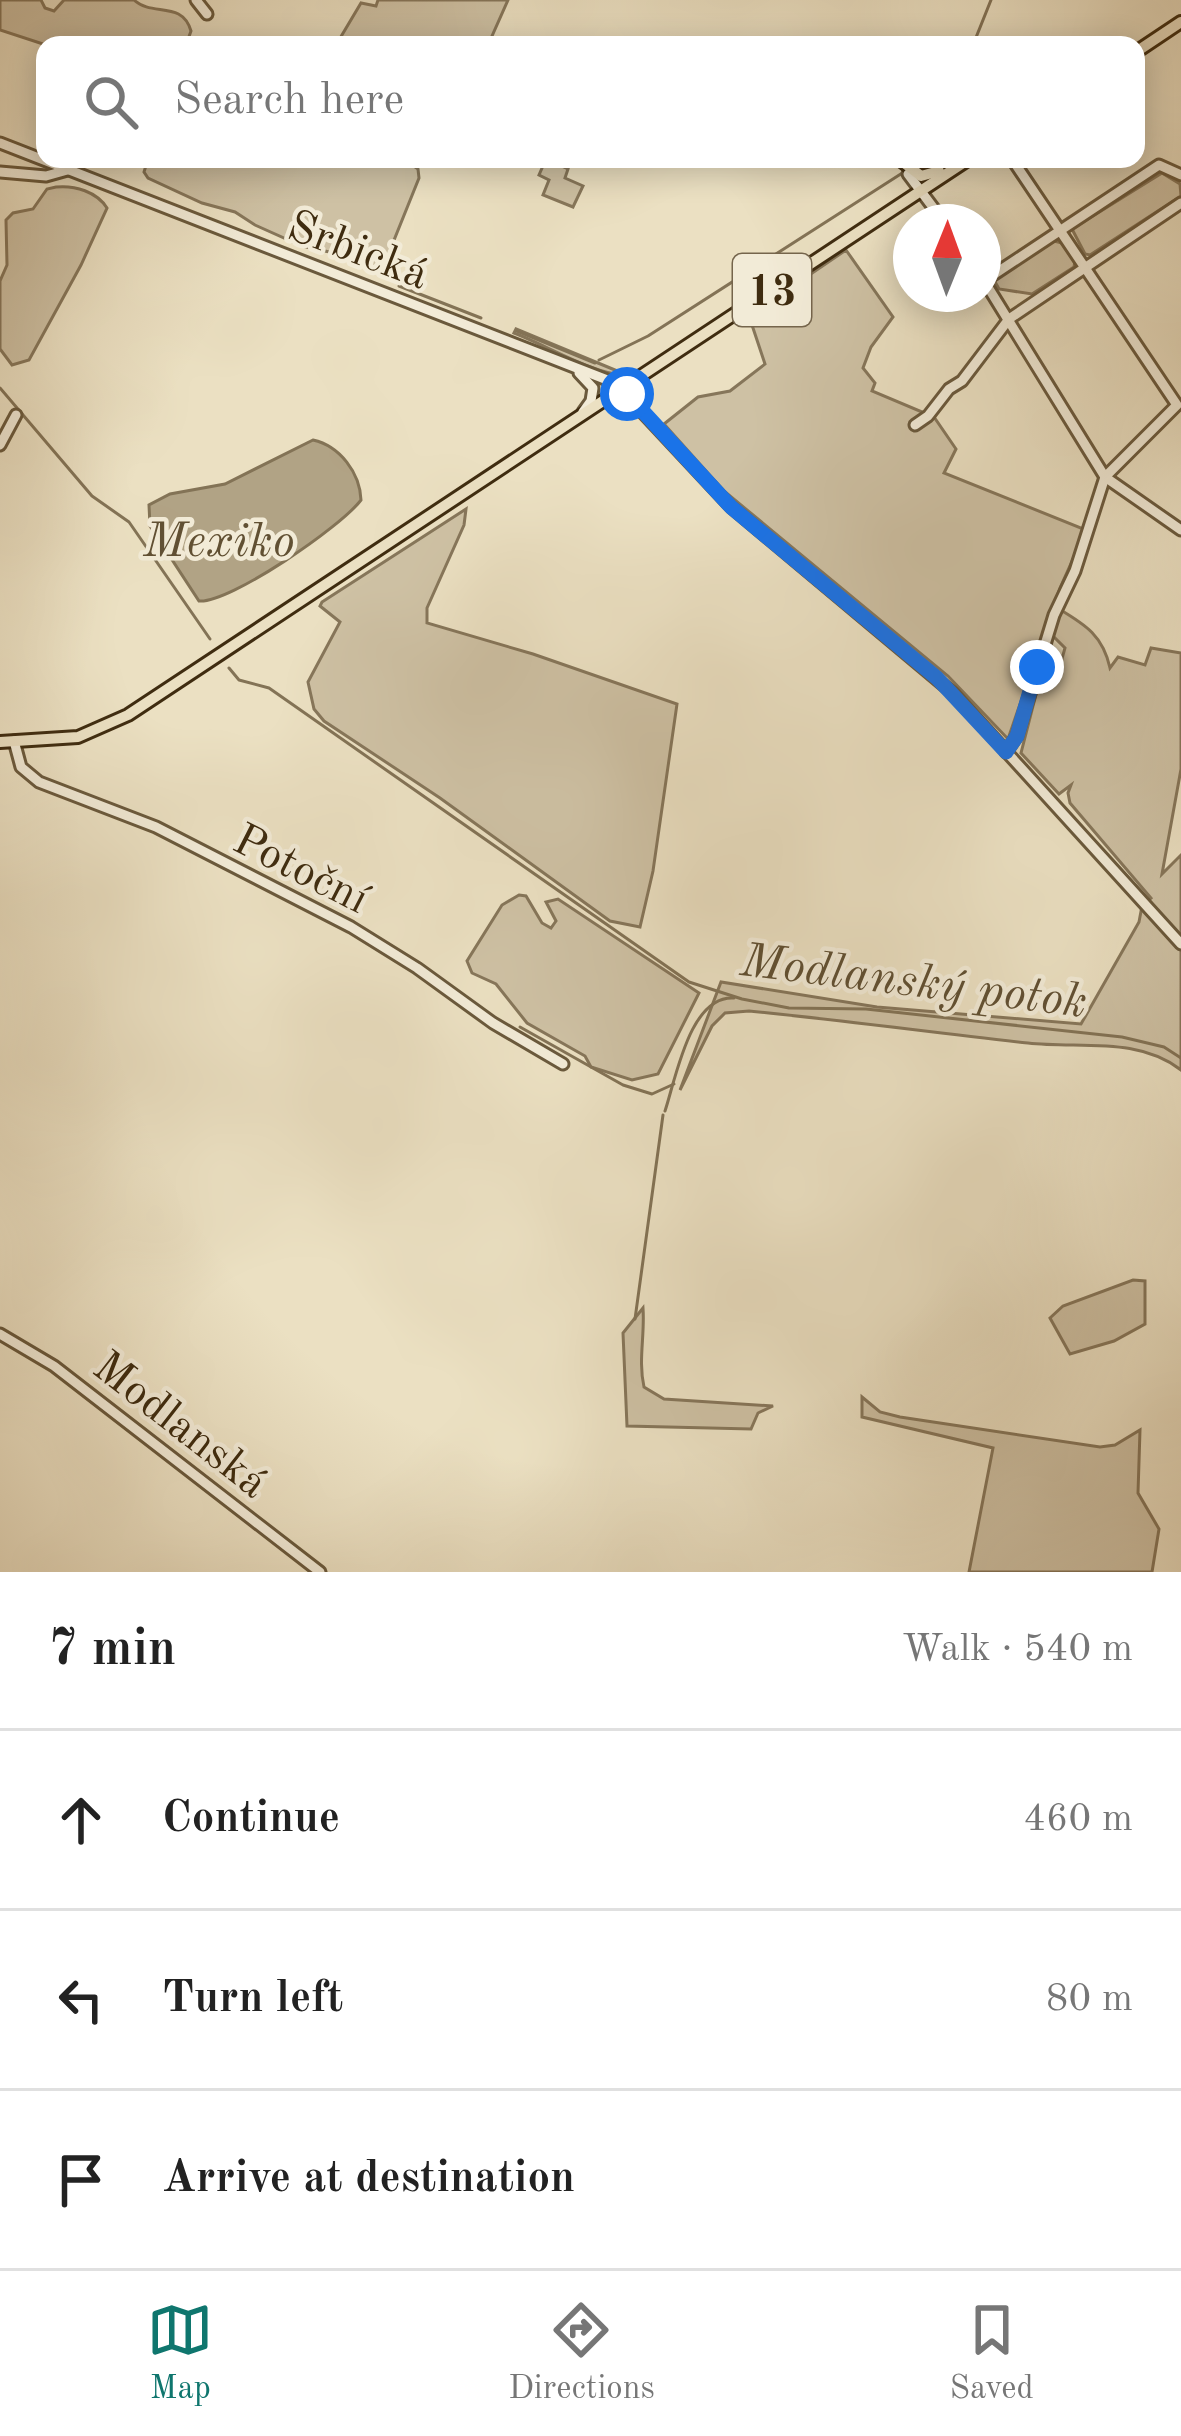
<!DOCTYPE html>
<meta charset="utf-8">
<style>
body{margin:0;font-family:"Old Standard TT",serif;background:#f2f2f2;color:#222}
.compass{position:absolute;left:893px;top:204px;width:108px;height:108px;border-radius:50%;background:#fff;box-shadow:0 6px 30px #0003;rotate:1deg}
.stop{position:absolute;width:36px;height:36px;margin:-27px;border:9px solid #1a73e8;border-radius:50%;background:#fff}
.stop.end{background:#1a73e8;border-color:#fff;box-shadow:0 3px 12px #0008}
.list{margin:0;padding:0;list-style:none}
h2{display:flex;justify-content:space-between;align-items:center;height:156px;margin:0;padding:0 48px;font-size:51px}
h2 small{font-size:39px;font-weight:400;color:#767676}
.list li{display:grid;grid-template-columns:78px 1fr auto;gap:36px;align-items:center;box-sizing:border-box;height:180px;padding:0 48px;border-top:3px solid #e0e0e0}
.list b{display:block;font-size:45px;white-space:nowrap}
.list em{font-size:39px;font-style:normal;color:#767676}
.icon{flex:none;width:66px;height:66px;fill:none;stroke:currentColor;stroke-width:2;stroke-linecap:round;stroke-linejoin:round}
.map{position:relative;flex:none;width:1181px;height:1572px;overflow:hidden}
.search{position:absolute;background:#fff;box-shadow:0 6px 30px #0003;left:36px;right:36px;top:36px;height:132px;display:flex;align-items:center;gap:30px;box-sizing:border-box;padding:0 42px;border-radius:24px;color:#767676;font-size:45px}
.sheet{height:696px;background:#fff}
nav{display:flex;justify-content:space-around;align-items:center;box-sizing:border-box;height:168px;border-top:3px solid #e0e0e0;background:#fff;font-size:33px;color:#767676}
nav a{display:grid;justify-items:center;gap:6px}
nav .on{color:#0f766e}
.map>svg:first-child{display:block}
</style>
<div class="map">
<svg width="1181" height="1572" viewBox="0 0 1181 1572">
<rect width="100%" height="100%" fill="#ebe0c2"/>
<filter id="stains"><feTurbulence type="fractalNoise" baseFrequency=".00167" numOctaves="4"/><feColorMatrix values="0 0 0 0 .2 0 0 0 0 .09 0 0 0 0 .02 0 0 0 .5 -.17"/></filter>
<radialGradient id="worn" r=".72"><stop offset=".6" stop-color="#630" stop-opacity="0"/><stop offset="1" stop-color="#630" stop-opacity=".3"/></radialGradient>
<g fill="#cec1a4" stroke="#86765a" stroke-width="3">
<path d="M 0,0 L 41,0 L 45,8 L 54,11 L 64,0 L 134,0 C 152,17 182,0 191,31 L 186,45 L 46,45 L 0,30 Z"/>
<polygon points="378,0 508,0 488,45 336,45 361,3 376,6"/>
<polygon points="148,159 404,159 418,169 419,178 384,265 369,268 334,253 302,246 255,225 235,212 202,203 148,178 144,172"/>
<polygon points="546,159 568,169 565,178 583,186 573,207 543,195 549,180 539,175"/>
<polygon points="1162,173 1180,184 1181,196 1090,255 1085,254 1072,229"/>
<path d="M 56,187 C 75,185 97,192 107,208 L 81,265 L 29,360 L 12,365 L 0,349 L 0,281 L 7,265 L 6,220 L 13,213 L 33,209 L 47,189 Z"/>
<polygon points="1054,241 1062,243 1075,261 1074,267 1032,294 999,289 994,280"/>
<polygon points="846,250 893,317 871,347 863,368 875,383 872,391 934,417 956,449 944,473 1086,530 1060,588 1008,739 948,676 724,491 664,424 698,397 730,391 765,364 749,316"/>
<path d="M 516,329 L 627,375 C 598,377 544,344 514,333 Z"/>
<polygon points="466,509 464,525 427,608 427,623 533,654 677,704 653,871 640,927 610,921 440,798 324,721 314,709 308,682 340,622 320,606 322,602"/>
<path d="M 1059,609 C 1086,625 1103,636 1110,668 L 1118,657 L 1145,665 L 1151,648 L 1181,653 L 1181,769 L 1162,874 L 1181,855 L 1181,1070 C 1137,1036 1079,1049 1028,1043 C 935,1033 842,1020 749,1011 L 725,1013 L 712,1026 L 680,1090 L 721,982 L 877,1007 L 1081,1024 L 1139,922 L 1142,906 L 1151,898 L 1070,803 L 1068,793 L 1071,785 L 1059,794 L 1021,753 L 1041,675 L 1058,673 L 1065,648 L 1053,636 Z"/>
<polygon points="519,895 526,896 542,923 551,928 556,921 546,902 558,899 699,993 658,1074 632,1080 591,1067 585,1056 527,1023 496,984 472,973 467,961 502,905"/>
<polygon points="1133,1280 1145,1281 1145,1324 1114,1341 1070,1354 1050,1318 1063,1306"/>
<path d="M 643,1308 C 645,1335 638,1361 644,1387 L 664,1399 L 773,1406 L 758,1413 L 751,1429 L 627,1426 L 623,1333 Z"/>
<polygon points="862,1397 880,1412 900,1417 1100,1447 1115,1445 1140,1430 1138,1493 1159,1529 1152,1572 969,1572 993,1448 862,1417"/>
</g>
<path fill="#b1a385" stroke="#837356" stroke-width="3" d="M 313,440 C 340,446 360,473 361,500 C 342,526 229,604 199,601 L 150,526 L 149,505 L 170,494 L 225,484 Z"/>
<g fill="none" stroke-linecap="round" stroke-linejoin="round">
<g stroke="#837356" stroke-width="3">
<polyline points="973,45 991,0"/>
<polyline points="399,286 481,318"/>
<polyline points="517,331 595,363"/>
<polyline points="599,360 648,336 907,170"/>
<polyline points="0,388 92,496 129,522 210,639"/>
<polyline points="229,668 239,680 269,688 689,982 742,999 789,1008 866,1009 1122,1037 1164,1047 1181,1058"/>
<polyline points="520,1027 623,1085 652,1094 674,1084"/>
<path d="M 665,1111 C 676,1078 690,995 734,998"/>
<polyline points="635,1319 663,1115"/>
</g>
<defs>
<g id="minor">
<polyline points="196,0 207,14"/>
<polyline points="0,143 615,383 731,507 953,693 1181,944"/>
<polyline points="0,172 46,176 71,169"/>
<polyline points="908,174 944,222"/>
<polyline points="983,279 1105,477 1181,530"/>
<polyline points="984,281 1159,165 1181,175"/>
<polyline points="579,373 593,388 591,401 583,412"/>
<polyline points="915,425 928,416 949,389 962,381 1009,319 1181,203"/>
<polyline points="0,445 16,415"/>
<polyline points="14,741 21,767 39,782 156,827 351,927 417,968 493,1023 563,1064"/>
<polyline points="1006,752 1017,736 1054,615 1075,571 1105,477 1177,405 1012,159"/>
<polyline points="0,1334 54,1366 320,1572"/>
</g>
<g id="major">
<polyline points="1136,52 1181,22"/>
<polyline points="899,159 921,176 939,171"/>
<polyline points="0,742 78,737 128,715 969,159"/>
</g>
</defs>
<use href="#minor" stroke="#6a593c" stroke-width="15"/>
<use href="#major" stroke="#3f2c10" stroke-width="16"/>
<use href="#minor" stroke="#f2ebd7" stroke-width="9"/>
<use href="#major" stroke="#ebe0c2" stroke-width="10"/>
</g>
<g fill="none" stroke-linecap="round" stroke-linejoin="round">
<polyline stroke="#1a73e8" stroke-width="15" points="627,394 731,507 937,678 1006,752 1017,736 1037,667"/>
</g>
<g text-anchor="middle" stroke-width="9" stroke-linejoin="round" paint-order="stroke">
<rect fill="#f2ebd7" stroke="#75654c" stroke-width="3" x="733" y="254" width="78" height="72" rx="9"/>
<g font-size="42" font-weight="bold" fill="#3f2c10">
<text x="772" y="305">13</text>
</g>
<g font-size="45" fill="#3f2c10" stroke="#f2ebd7">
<text transform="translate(359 248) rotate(21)" y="16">Srbická</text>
<text transform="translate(302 867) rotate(27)" y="16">Potoční</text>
<text transform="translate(182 1423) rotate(38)" y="16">Modlanská</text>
</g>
<g font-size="48" font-style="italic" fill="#615033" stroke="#f2ebd7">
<text x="219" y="556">Mexiko</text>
<text transform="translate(914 979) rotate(7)" y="17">Modlanský potok</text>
</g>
</g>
<rect width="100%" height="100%" filter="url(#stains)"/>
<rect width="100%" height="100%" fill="url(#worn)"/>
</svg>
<svg class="compass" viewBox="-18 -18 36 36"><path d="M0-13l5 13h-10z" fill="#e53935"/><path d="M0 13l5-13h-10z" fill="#767676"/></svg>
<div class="stop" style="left:627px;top:394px"></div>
<div class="stop end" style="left:1037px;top:667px"></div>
<div class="search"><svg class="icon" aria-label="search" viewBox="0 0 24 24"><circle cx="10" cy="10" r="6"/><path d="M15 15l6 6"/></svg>Search here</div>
</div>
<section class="sheet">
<h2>7 min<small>Walk · 540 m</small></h2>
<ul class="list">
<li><svg class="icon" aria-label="ahead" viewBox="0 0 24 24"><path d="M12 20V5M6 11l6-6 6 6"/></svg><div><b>Continue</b></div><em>460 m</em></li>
<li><svg class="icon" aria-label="left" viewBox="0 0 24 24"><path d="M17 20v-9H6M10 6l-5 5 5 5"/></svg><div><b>Turn left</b></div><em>80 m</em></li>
<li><svg class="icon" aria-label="arrive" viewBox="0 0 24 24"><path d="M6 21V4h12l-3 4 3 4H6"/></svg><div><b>Arrive at destination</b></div></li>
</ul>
</section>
<nav>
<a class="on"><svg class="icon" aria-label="map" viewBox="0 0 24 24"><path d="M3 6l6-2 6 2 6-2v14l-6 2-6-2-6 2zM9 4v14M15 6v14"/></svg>Map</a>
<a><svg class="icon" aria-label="directions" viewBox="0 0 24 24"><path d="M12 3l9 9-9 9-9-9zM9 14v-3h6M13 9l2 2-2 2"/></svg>Directions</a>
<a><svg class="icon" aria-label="saved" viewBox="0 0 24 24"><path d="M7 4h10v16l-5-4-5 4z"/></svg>Saved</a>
</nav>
